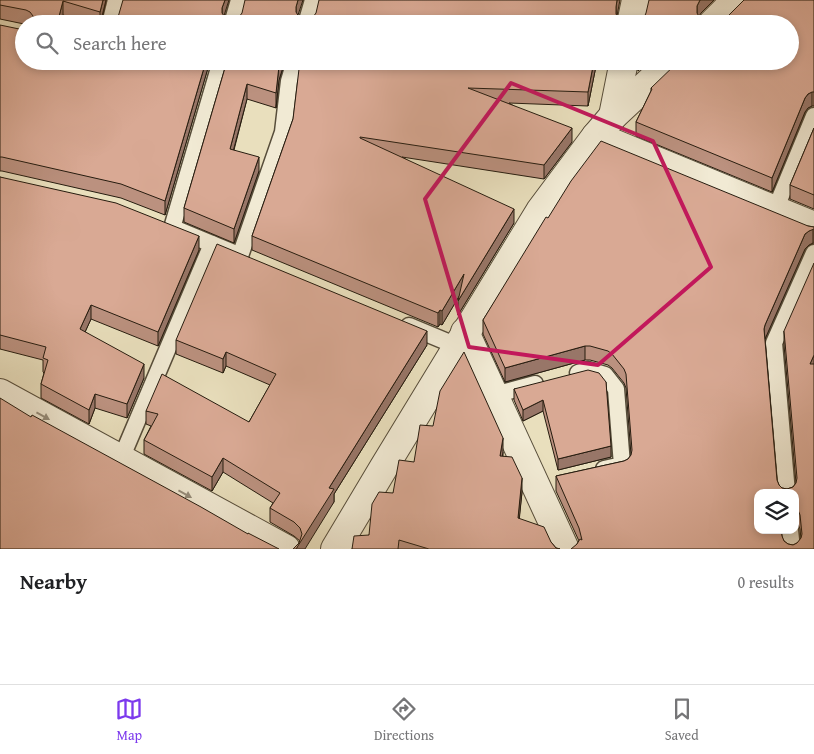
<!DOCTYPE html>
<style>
body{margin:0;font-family:"Gentium Book Plus",serif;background:#f6f6f6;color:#202124}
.controls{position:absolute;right:15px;bottom:15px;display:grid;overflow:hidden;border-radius:10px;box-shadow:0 2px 8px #0003}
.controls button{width:45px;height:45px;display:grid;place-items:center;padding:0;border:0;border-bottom:1px solid #e0e0e0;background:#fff;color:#202124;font:25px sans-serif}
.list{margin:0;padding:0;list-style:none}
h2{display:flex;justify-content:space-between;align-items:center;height:65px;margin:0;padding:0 20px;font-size:21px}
h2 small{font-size:16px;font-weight:400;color:#757577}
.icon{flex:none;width:28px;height:28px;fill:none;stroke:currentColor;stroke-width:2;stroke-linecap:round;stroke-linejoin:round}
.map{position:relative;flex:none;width:814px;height:549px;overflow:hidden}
.search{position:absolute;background:#fff;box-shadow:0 2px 8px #0003;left:15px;right:15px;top:15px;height:55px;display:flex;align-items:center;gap:12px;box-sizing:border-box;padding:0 18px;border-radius:28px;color:#757577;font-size:19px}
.sheet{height:135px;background:#fff}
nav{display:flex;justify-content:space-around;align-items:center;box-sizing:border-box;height:70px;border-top:1px solid #e0e0e0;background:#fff;font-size:14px;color:#757577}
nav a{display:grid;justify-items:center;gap:2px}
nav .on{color:#7c3aed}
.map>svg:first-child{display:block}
</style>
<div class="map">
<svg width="814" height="549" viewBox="0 0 814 549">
<rect width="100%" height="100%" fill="#e9dfbd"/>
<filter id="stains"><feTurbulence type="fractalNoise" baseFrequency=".004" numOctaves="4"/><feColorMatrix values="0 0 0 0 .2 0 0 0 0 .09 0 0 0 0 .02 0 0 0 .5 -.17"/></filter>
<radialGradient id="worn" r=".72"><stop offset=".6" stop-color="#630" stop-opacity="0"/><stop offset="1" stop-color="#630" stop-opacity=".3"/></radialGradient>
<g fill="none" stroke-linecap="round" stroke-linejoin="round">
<defs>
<g id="lane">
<polyline points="110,24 116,0"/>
<polyline points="232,24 239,0"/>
<polyline points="306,24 313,0"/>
<polyline points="775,210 814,116"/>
<polyline points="172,228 221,61"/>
<polyline points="178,230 236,254"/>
<polyline points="240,256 283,132 289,81 295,61"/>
<polyline points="409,326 457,346"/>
<polyline points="578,373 588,370 605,375 616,389 622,465 604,469"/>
<polyline points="494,395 535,384"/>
<polyline points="121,459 212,244"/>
<polyline points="787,493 774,343 814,253"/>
<polyline points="790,530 792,549"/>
</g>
<g id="street">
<polyline points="631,24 636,0"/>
<polyline points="712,24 736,0"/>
<polyline points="613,116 624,61"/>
<polyline points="596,136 814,226"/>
<polyline points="465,332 565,549"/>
<polyline points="0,393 286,549"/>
<polyline points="335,549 384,467 540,211 596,136 613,116 672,61"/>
</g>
</defs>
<use href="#lane" stroke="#574d3a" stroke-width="19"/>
<use href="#street" stroke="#574d3a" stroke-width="30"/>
<use href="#lane" stroke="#f1ead4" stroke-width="16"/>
<use href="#street" stroke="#f1ead4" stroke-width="28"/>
</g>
<g fill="#bb917f" stroke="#261c0f" fill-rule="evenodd">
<polygon points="0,0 106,0 101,24 93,24 63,15 61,24 24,24 0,19"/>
<polygon points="814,0 814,106 812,106 808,108 805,112 772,192 636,136 636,122 651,91 651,88"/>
<polygon points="0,25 24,61 210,61 165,215 121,198 2,171 0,171"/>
<polygon points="227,61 285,61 279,80 276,108 247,99 234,150 259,171 234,243 184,222 184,208"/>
<polygon points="597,61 588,106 509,103 572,142 544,179 402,157 514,223 458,315 459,296 442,325 440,324 438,327 252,250 252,236 293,119"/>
<polygon points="814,128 814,209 790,199 790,185"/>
<polygon points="0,177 199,250 158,346 91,319 85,332 144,378 127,418 95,408 89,424 41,398 41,384 44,373 43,372 43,360 0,349"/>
<path d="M 548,218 L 808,226 L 814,227 L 814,243 L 809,245 L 805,249 L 765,339 L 777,480 L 779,485 L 782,488 L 787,489 L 793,487 L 796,483 L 784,345 L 784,331 L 814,549 L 572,549 L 577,544 L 579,541 L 556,491 L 556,476 L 624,461 L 628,459 L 631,455 L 626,388 L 624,383 L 612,368 L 608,365 L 590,360 L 585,360 L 505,382 L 483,334 L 483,320 ZM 758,493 L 795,493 L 795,522 L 798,524 L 800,529 L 801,539 L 797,543 L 793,545 L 788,544 L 784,541 Z"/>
<polygon points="176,340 427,345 334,494 334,502 299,543 300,541 294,536 270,522 270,508 273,503 223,472 212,491 144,454 144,440 151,426 146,424 146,411 249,422 270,385 226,366 223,373 176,354"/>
<polygon points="606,382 611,457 558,470 543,411 523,421 514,400 514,389"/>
<polygon points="503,452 503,456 522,492 519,519 551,542 556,548 560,549 352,549 369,535 393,493 414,462"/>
</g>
<g fill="#987668" stroke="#261c0f">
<polygon points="103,0 106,0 100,24 100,12"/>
<polygon points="225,0 229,0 222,22 222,8"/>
<polygon points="298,0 303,0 296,21 296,7"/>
<polygon points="617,0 620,0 616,21 616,7"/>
<polygon points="700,0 714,0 701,13 697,20 697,6"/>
<polygon points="63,1 63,15 61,24 57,24"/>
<polygon points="206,61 210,61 165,215 165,201"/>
<polygon points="280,61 285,61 279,80 276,108 276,93 279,66"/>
<polygon points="594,61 597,61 588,106 588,92"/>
<polygon points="638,61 649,61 638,71"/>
<polygon points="247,84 247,99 230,163 230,149"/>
<polygon points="812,92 812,106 808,108 805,112 772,192 772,178 805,98 808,94"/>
<polygon points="572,128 572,142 544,179 544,165"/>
<polygon points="259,157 259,171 234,243 234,229"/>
<polygon points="514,209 514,223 458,315 458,301"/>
<polygon points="813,229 813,243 809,245 805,249 765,339 764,329 765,325 805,234 809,231"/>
<polygon points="199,236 199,250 158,346 158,332"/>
<polygon points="464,274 464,288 442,325 442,311"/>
<polygon points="91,305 91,319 80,343 80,329"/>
<polygon points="440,310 440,324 438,327 438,313"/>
<polygon points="427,331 427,345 334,494 334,502 305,549 296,549 329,488"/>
<polygon points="585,346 585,360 505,382 505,368"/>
<polygon points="226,352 226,366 223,373 223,359"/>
<polygon points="814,355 814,369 810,364"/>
<polygon points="144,364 144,378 127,418 127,404"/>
<polygon points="95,394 95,408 89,424 89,410"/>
<polygon points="543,400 543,411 523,421 523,410"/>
<polygon points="503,438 503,452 500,470 500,456"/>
<polygon points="611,446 611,457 558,470 558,459"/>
<polygon points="223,458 223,472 212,491 212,477"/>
<polygon points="522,478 522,492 518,532 518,518"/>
</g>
<g fill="#d9a994" stroke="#261c0f" fill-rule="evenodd">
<polygon points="0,0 103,0 100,12 63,1 57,24 33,24 34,21 33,16 30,12 26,10 0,5"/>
<polygon points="123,0 225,0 222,8 222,13 224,16 229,19 234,20 239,17 242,13 245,0 298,0 296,7 296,12 299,17 304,20 308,20 313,17 316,13 319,0 617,0 616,7 616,14 620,21 625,24 116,24"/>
<polygon points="649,0 700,0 697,6 697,13 701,20 706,24 637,24 643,20 646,13"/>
<polygon points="744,0 814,0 814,92 812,92 808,94 805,98 772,178 636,122 652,89 651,88 679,61 790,61 790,24 718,24 723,21"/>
<polygon points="0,25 24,30 24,61 206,61 165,201 121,184 2,157 0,157"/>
<polygon points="227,61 280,61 279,66 276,93 247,84 230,149 259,157 234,229 184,208"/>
<polygon points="301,61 594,61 588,92 468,88 572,128 544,165 360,137 360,138 514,209 458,301 464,274 442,311 440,310 438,313 252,236 293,119 299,69"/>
<polygon points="814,128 814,195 790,185"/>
<path d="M 601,141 L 808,226 L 814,227 L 814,229 L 809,231 L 805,234 L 765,325 L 764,329 L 777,480 L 779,485 L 782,488 L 787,489 L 793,487 L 796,483 L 797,478 L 784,331 L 814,263 L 814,355 L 810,364 L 814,364 L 814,549 L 571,549 L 577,544 L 580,539 L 582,540 L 579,528 L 556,476 L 624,461 L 628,459 L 631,455 L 632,450 L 626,374 L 624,369 L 612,354 L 608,351 L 590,346 L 585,346 L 505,368 L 483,320 L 546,217 L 548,218 L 571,181 ZM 758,493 L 795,493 L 795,508 L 798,510 L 800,515 L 802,534 L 801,538 L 797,543 L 793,545 L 788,544 L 784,541 L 782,536 L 781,530 L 758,530 Z"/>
<polygon points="0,177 116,203 199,236 158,332 91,305 80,329 144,364 127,404 95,394 89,410 41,384 48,360 43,358 46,347 0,335"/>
<polygon points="217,244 427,331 329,488 334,489 296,549 293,549 299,543 302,534 300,528 294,522 270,508 280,493 223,458 212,477 144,440 158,414 146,411 162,374 249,422 276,374 226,352 223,359 176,340"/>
<polygon points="464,352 503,438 500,456 512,457 522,478 518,518 544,527 551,542 556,548 560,549 429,549 399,540 398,549 352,549 354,536 369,535 372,504 379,492 393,493 399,460 414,462 420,425 433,426 440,391"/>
<polygon points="588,370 599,373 606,382 611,446 558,459 543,400 523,410 514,389"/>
<polygon points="0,398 31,417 32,415 201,507 248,534 248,533 279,549 0,549"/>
</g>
<defs><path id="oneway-solid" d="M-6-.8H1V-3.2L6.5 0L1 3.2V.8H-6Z" transform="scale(1.25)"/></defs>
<g fill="#968d7b">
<use href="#oneway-solid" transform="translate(43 416) rotate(29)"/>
<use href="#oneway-solid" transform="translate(185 494) rotate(29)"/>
</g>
<path fill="none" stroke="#c2185b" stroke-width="4" stroke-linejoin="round" d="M 511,83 L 653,141 L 711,267 L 598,365 L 469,347 L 425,199 Z"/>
<rect width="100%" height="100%" filter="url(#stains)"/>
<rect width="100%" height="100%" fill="url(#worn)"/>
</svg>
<div class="controls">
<button><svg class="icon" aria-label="layers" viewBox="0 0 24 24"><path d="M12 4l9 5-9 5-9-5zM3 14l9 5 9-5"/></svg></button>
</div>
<div class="search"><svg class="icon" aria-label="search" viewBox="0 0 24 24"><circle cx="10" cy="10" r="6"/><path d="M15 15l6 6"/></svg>Search here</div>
</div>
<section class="sheet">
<h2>Nearby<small>0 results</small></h2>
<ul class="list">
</ul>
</section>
<nav>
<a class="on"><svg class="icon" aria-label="map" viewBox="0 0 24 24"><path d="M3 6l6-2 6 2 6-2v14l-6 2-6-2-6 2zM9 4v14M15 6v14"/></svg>Map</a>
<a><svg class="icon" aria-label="directions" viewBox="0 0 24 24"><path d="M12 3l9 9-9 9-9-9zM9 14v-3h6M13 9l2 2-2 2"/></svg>Directions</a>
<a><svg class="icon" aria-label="saved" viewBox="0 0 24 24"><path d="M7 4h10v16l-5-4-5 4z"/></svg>Saved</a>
</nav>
